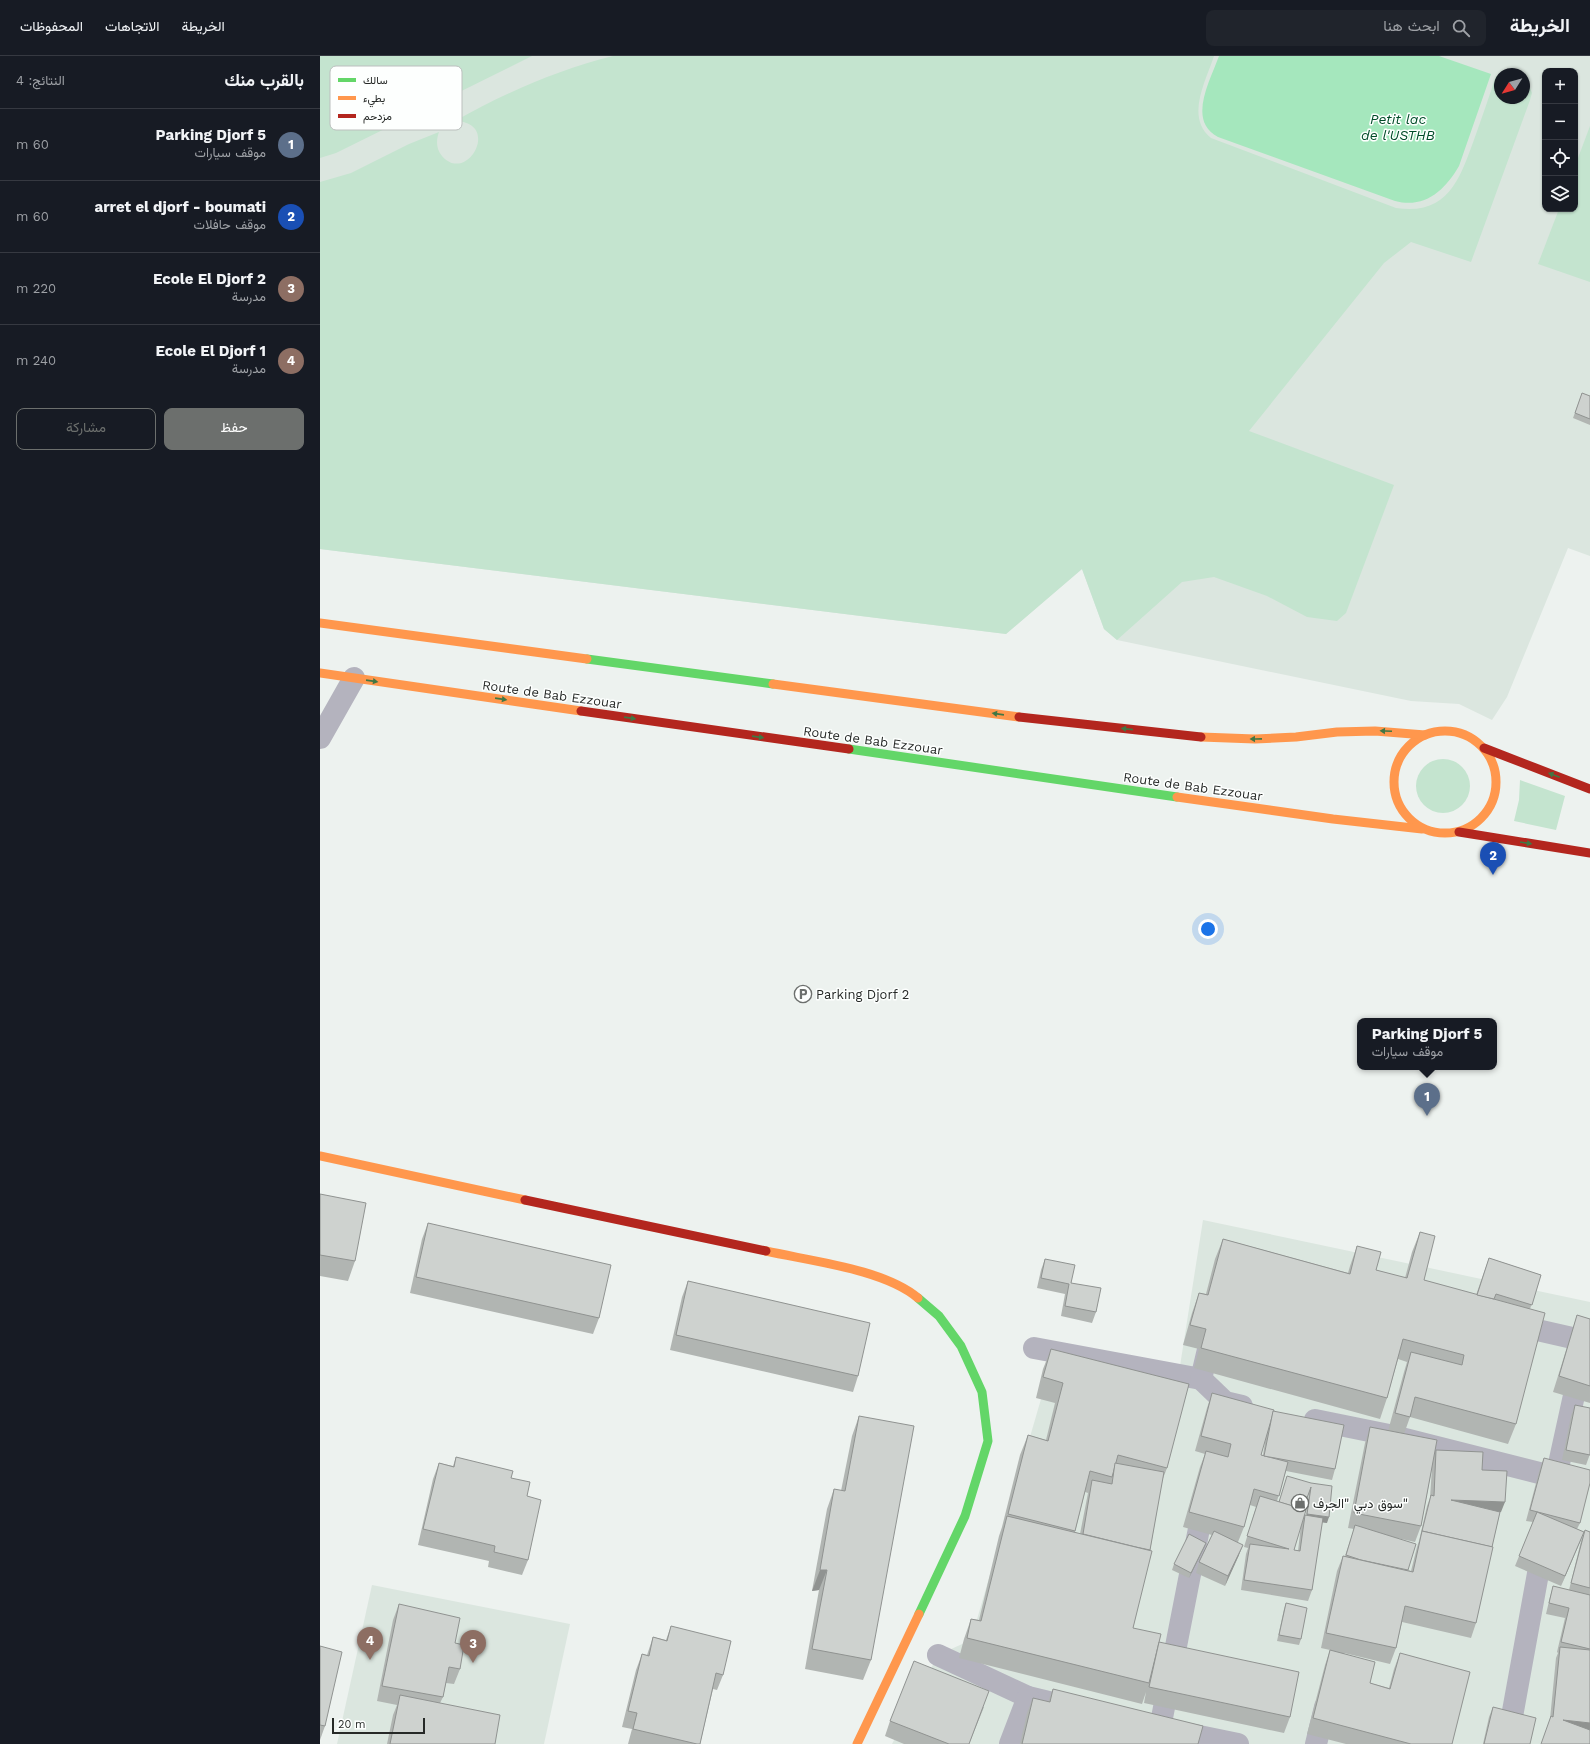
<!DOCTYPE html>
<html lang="ar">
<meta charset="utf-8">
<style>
body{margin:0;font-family:"Work Sans",Vazirmatn,sans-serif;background:#20242c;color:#f1f3f6;direction:rtl}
.controls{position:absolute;right:12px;top:12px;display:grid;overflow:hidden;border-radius:8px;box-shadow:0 1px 3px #0004}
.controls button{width:36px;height:36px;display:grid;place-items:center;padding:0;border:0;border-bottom:1px solid #363941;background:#171b24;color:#f1f3f6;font:20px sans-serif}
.compass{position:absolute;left:1174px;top:12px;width:36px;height:36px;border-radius:50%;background:#171b24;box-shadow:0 1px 3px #0004;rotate:233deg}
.scale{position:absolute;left:12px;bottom:10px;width:93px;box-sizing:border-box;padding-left:4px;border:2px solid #262927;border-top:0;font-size:11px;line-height:14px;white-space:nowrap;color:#262927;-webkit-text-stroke:3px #fdfffe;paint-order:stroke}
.you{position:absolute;left:888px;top:873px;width:14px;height:14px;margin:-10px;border:3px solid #fff;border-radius:50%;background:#1a73e8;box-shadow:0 0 0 6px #1a73e833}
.badge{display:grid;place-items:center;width:26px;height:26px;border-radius:50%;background:#6c6f6d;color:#fff;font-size:13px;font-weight:700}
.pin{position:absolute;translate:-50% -33px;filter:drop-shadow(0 1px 2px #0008)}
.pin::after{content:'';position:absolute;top:21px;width:14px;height:12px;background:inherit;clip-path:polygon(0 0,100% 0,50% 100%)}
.popup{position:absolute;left:1037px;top:962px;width:140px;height:52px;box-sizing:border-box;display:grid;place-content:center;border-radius:8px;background:#171b24;filter:drop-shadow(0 1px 3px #0005);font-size:13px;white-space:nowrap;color:#9ea1a6}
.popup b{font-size:15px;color:#f1f3f6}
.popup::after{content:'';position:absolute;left:50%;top:100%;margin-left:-8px;border:8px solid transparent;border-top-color:#171b24}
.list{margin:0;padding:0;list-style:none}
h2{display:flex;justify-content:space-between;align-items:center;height:52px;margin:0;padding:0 16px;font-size:17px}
h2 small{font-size:13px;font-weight:400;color:#9ea1a6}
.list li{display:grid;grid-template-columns:26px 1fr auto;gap:12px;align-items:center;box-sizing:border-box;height:72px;padding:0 16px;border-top:1px solid #363941}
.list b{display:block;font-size:15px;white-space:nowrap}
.list p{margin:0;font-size:13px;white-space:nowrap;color:#9ea1a6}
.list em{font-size:13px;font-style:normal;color:#9ea1a6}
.actions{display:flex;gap:8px;padding:12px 16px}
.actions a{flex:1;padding:9px 0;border:1px solid #6c6f6d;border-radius:8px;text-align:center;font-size:14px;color:#6c6f6d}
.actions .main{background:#6c6f6d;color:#fff}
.icon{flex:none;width:22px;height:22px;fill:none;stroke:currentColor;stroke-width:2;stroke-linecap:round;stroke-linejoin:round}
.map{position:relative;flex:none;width:1270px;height:1688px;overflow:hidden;direction:ltr}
header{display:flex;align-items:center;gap:24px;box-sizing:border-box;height:56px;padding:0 20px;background:#171b24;border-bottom:1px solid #363941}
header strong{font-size:19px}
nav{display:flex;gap:22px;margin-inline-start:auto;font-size:14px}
.search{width:280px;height:36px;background:#20242c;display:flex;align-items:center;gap:10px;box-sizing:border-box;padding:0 14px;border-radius:8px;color:#9ea1a6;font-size:15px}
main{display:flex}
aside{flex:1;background:#171b24}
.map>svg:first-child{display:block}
</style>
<header>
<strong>الخريطة</strong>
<div class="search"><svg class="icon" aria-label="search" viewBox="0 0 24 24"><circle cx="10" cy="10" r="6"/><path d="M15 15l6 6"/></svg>ابحث هنا</div>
<nav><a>الخريطة</a><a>الاتجاهات</a><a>المحفوظات</a></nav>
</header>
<main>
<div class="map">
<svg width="1270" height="1688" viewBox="0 0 1270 1688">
<rect width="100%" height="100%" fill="#edf2ef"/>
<g fill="#dbe6df" fill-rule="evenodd">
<path d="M 0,0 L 1270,0 L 1270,500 L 1248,492 L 1187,641 L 1172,664 L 1139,648 L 1091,645 L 797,584 L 784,573 L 762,513 L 686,578 L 0,493 ZM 1225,15 L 1255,15 L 1255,153 L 1225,153 ZM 1180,18 L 1204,18 L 1204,42 L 1180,42 Z"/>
<polygon points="883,1164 1270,1246 1270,1688 572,1688 618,1599 651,1584 737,1288 860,1310"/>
<polygon points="52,1529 250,1568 224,1688 17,1688"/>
</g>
<g fill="#c4e4cf">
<polygon points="0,0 212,0 16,97 0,102"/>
<path d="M 293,0 L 894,0 C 886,25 865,61 891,82 L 1076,152 C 1129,160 1140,122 1155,81 C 1162,61 1169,41 1176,20 L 1180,22 L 1180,42 L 1204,42 L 1204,30 L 1210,32 L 1212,37 L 1210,44 L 1151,206 L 1091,186 L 1064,207 L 929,375 L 1074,429 L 1026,557 L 1017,565 L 987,561 L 947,540 L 894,521 L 862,526 L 797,584 L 784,573 L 762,513 L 686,578 L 0,493 L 0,126 L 31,117 L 89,88 L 119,76 C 116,84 116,93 122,100 C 147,129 182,66 135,65 C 185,37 237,14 293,0 Z"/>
<polygon points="1270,70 1270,226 1218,208 1239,153 1255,153 1255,110"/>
<circle cx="1123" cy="730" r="27"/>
<polygon points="1200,724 1245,740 1236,774 1194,765 1199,744"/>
</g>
<path fill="#a5e7bd" d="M 899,0 L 1119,0 L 1171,18 L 1139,110 C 1125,134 1105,153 1075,145 L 898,81 C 867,65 890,25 899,0 Z"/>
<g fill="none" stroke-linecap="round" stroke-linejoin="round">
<g stroke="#b4b3be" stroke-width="22">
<polyline points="0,682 34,622"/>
<polyline points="1191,1268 1270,1286"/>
<polyline points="714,1292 881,1323 890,1285"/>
<polyline points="881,1323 905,1346 922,1350"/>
<polyline points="995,1364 1069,1379 1235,1421"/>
<polyline points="1233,1435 1260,1312"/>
<polyline points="618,1599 708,1641 741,1649"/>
<polyline points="840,1672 884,1447"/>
<polyline points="850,1674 918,1688"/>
<polyline points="690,1688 708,1641"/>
<polyline points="996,1688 1005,1651"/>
<polyline points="1187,1688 1223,1490"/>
</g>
<g stroke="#63d668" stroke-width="9">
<polyline points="267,603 453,628"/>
<polyline points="529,693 857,741"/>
<polyline points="598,1242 619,1260 641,1290 662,1336 668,1385 645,1460 599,1558"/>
</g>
<g stroke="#ff974d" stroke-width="9">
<polyline points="0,567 267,603"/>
<polyline points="0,617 261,655"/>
<polyline points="453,628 699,661"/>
<circle cx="1125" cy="726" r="51"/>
<polyline points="881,681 935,683 976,681 1017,676 1055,675 1105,679"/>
<polyline points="857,741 1013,763 1102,773"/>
<polyline points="0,1100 205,1144"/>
<path d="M 446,1195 C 490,1205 564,1213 598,1242"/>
<polyline points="537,1688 599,1558"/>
</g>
<g stroke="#b3261e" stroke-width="9">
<polyline points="261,655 529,693"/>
<polyline points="699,661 881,681"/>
<polyline points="1164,692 1270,733"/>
<polyline points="1139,776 1270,797"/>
<polyline points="205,1144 446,1195"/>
</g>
</g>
<g fill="#b1b5b2" fill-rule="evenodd">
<polygon points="1262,337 1270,340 1270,369 1253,362"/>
<polygon points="0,1138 35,1205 28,1225 0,1220"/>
<polygon points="108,1167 279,1262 273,1278 90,1237 102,1183"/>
<path d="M 1100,1176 L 1104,1224 L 1156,1239 L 1169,1202 L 1221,1219 L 1210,1253 L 1196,1368 L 1188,1388 L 1090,1361 L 1084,1378 L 1114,1399 L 1116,1394 L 1162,1414 L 1181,1456 L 1180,1456 L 1172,1491 L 1156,1567 L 1151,1582 L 1082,1566 L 1076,1592 L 1070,1608 L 1024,1597 L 1050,1627 L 1069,1632 L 1074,1613 L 1080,1597 L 1132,1688 L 1026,1688 L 987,1678 L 1005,1609 L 1010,1594 L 1001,1592 L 1017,1515 L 1023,1500 L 1025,1500 L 1034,1473 L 1028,1472 L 1045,1387 L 1050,1371 L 1068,1375 L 1084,1316 L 1087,1306 L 1078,1303 L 1067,1342 L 1060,1363 L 874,1312 L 879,1293 L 863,1289 L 872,1257 L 879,1237 L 886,1238 L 895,1203 L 903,1183 L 1028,1217 L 1030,1210 L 1037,1190 L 1056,1214 L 1085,1222 L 1092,1196 ZM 1112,1412 L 1110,1442 L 1107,1450 L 1099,1485 L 1097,1491 L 1091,1515 L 1088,1514 L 1077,1482 L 1095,1486 L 1101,1470 Z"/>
<polygon points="725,1203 751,1227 776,1256 772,1267 741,1260 745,1238 717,1232 721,1214"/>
<polygon points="368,1225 538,1320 533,1336 350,1294 362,1241"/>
<polygon points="1257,1259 1270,1263 1270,1347 1233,1336 1252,1275"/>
<path d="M 731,1293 L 847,1412 L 842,1425 L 830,1495 L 813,1572 L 970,1661 L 964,1677 L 824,1647 L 826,1636 L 822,1648 L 639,1602 L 644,1583 L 651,1563 L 659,1564 L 679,1480 L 682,1471 L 700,1399 L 708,1379 L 726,1384 L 735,1347 L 716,1342 L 723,1313 ZM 765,1436 L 768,1437 L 760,1478 L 755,1476 Z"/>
<path d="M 892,1337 L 953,1355 L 1015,1413 L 1012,1424 L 966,1415 L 957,1445 L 959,1446 L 991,1427 L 1007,1467 L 1002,1466 L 992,1534 L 988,1545 L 921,1534 L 926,1498 L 928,1492 L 924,1491 L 936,1451 L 930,1449 L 924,1471 L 918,1486 L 919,1499 L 905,1530 L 876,1517 L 879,1506 L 892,1479 L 863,1471 L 880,1411 L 885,1398 L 875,1395 L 887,1352 ZM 946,1380 L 943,1399 L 941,1399 ZM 989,1437 L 986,1459 L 985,1459 L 981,1469 L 978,1495 L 974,1494 L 983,1453 Z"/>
<polygon points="1255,1349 1270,1398 1266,1409 1242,1404 1251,1360"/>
<polygon points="539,1360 551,1604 543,1624 485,1613 499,1534 492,1535 507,1453 514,1433 521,1435 532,1380"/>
<polygon points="136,1401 191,1422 207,1440 208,1504 202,1519 168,1511 169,1505 98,1489 113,1423 119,1407 133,1410"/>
<polygon points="1224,1402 1260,1467 1257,1473 1264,1476 1241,1530 1195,1510 1213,1466 1206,1465 1220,1412"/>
<polygon points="1265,1474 1270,1476 1270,1688 1230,1663 1236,1602 1238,1597 1237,1596 1245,1562 1226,1558 1230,1541 1233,1530 1249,1534 1261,1485"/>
<polygon points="884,1492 869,1522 852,1514 854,1508"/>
<polygon points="966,1547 981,1583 979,1589 957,1585 964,1553"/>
<polygon points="79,1548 135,1587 140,1613 134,1628 126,1627 123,1641 120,1647 175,1688 67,1688 73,1659 77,1649 57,1645 73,1564"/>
<polygon points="351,1570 403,1619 397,1634 393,1633 380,1688 308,1688 312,1673 302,1671 316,1614 322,1598 327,1599 333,1581 346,1584"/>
<polygon points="0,1590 5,1670 0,1684"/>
<polygon points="733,1633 878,1688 700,1688 707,1657 713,1642 728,1646"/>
<polygon points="664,1651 649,1688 584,1688 565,1680 570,1665"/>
<polygon points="1173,1651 1210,1688 1163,1688 1169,1661"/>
</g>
<g fill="#909391">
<polygon points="1131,1444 1185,1446 1181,1456 1128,1454"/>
<polygon points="987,1458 1009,1461 1007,1467 986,1464"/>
<polygon points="1264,1476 1260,1486 1241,1530 1245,1520"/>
<polygon points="886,1487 884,1492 869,1522 871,1517"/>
<polygon points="923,1489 919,1499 905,1530 908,1520"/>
<polygon points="500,1514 507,1514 499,1534 492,1535"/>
<polygon points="1243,1664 1270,1667 1270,1678"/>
</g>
<g fill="#ced2cf" stroke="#909391">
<polygon points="1262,337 1270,340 1270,363 1255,357"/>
<polygon points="0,1138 46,1147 35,1205 0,1199"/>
<polygon points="108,1167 291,1209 279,1262 96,1221"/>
<polygon points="1100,1176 1115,1180 1104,1224 1225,1257 1196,1368 1095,1341 1090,1361 1075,1357 1091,1296 1142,1309 1144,1299 1083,1283 1067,1342 881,1292 886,1273 870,1269 879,1237 888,1239 903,1183 1030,1218 1037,1190 1061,1196 1056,1214 1087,1222"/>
<polygon points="1169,1202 1221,1219 1212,1249 1176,1238 1174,1243 1157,1239"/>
<polygon points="725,1203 755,1209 751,1227 781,1232 776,1256 745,1250 749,1228 721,1222"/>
<polygon points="368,1225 550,1267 538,1320 356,1279"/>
<polygon points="1257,1259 1270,1263 1270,1330 1239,1320"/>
<polygon points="731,1293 869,1328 847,1412 798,1399 792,1421 770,1415 755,1475 688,1458 708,1379 728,1385 743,1327 723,1321"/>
<polygon points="892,1337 954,1354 941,1399 968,1406 959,1440 934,1433 924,1471 869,1456 886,1395 908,1401 911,1388 881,1380"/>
<polygon points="1255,1349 1270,1352 1270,1399 1246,1394"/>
<polygon points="953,1355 1024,1369 1015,1413 944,1400"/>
<polygon points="539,1360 594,1370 551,1604 492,1593 507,1514 500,1514 514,1433 525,1435"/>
<polygon points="1050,1371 1117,1384 1101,1470 1034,1457"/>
<polygon points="1116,1394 1163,1396 1162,1414 1187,1415 1185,1446 1131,1444 1180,1456 1172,1491 1102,1475 1111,1439 1114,1440"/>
<polygon points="136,1401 193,1415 191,1422 210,1426 207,1440 221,1444 208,1504 174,1496 175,1490 103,1473 119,1407 134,1411"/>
<polygon points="1224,1402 1270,1414 1270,1427 1260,1467 1210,1454"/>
<polygon points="795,1407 844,1416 830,1494 816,1491 763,1478 772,1424 792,1428"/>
<polygon points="967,1420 991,1427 1012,1430 1009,1461 987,1458 991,1431 983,1453 959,1446"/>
<polygon points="940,1440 986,1454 974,1494 980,1495 985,1459 1003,1462 992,1534 924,1524 930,1488 969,1493 927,1480"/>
<polygon points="1217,1456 1264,1476 1245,1520 1199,1500"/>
<polygon points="687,1460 832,1495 813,1572 841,1578 829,1627 647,1582 651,1563 661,1565"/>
<polygon points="1035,1469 1096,1488 1088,1514 1041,1504 1026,1499"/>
<polygon points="1265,1474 1270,1476 1270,1532 1251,1527"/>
<polygon points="894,1475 923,1489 908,1520 879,1506"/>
<polygon points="1102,1475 1173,1491 1156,1567 1085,1550 1076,1592 1006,1577 1023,1500 1093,1516"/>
<polygon points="869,1478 886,1487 871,1517 854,1508"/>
<polygon points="1233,1530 1270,1539 1270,1593 1241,1586 1249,1552 1229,1547"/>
<polygon points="966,1547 987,1552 981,1583 959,1579"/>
<polygon points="79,1548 140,1562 135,1587 144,1589 140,1613 129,1611 123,1641 62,1630"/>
<polygon points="351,1570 411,1585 403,1619 396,1617 380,1688 377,1688 313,1673 317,1657 308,1655 322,1598 329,1600 333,1581 347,1585"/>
<polygon points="839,1586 979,1616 970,1661 829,1631"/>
<polygon points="0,1590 22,1596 5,1670 0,1669"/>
<polygon points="1240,1591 1270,1594 1270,1667 1243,1664 1270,1674 1270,1688 1221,1688 1231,1660 1233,1661"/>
<polygon points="1010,1594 1055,1606 1050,1627 1070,1633 1080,1597 1150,1616 1132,1688 1091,1688 993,1662"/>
<polygon points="594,1605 669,1635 649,1688 629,1688 570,1665"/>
<polygon points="733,1633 883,1670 878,1688 702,1688 713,1642 730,1646"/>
<polygon points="80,1639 180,1659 175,1688 70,1688"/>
<polygon points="1173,1651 1216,1662 1210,1688 1164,1688"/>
</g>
<defs><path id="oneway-solid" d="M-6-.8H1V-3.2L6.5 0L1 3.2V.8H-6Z"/></defs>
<g fill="#417744">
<use href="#oneway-solid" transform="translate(52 625) rotate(8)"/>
<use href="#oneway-solid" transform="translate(181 643) rotate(8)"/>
<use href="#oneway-solid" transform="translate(678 658) rotate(-172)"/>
<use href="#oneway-solid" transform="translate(310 662) rotate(8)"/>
<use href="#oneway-solid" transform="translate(807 673) rotate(-174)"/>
<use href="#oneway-solid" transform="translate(1066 675) rotate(-178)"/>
<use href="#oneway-solid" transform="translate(438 681) rotate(8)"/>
<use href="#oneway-solid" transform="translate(936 683) rotate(179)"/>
<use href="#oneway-solid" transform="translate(1234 719) rotate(-159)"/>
<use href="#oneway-solid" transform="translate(1206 787) rotate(9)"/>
</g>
<defs>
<symbol id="parking-ring" viewBox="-11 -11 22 22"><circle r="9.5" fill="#fdfffe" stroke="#6c6f6d" stroke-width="1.5"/><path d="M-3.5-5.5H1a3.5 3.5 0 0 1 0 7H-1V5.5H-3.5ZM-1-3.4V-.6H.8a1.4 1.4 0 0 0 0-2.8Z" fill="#6c6f6d"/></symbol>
<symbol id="shop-ring" viewBox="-11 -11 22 22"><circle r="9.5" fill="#fdfffe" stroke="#6c6f6d" stroke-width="1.5"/><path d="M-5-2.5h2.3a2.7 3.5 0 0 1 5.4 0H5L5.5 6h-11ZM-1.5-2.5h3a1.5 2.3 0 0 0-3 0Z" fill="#6c6f6d"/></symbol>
</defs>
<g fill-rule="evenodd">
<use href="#parking-ring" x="473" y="928" width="20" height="20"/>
<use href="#shop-ring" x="970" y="1437" width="20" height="20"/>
</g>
<g text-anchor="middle" stroke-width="3" stroke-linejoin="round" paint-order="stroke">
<g font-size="13" fill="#262927" stroke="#fdfffe">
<text transform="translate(232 638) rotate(8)" y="5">Route de Bab Ezzouar</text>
<text transform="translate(553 684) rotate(8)" y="5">Route de Bab Ezzouar</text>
<text transform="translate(873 730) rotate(8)" y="5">Route de Bab Ezzouar</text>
</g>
<g font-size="13" fill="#262927" stroke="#fdfffe" text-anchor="start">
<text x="496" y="943">Parking Djorf 2</text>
<text x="993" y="1452">سوق دبي "الجرف"</text>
</g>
<g font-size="14" font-style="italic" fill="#004c28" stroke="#fdfffe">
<text x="1078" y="68">Petit lac<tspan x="1078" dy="16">de l'USTHB</tspan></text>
</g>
</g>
<rect x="10" y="10" width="132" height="64" rx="6" fill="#fdfffe" stroke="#bcbfbe" stroke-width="1"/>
<rect x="18" y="22" width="18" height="4" fill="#63d668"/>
<rect x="18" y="40" width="18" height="4" fill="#ff974d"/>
<rect x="18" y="58" width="18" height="4" fill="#b3261e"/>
<g font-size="11" fill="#262927">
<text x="43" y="28">سالك</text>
<text x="43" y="46">بطيء</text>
<text x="43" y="64">مزدحم</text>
</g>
</svg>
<div class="controls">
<button>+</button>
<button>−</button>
<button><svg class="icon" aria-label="locate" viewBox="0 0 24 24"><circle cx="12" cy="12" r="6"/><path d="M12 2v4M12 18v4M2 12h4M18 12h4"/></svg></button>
<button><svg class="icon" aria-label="layers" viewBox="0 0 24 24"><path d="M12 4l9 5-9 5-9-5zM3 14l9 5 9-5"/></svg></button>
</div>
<svg class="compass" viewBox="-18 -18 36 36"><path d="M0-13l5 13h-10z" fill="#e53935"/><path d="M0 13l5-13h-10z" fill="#9ea1a6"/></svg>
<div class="scale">20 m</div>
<div class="you"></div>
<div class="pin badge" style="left:1107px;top:1060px;background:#5c6f8a">1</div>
<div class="popup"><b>Parking Djorf 5</b>موقف سيارات</div>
<div class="pin badge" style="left:1173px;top:819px;background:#1a4fb4">2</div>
<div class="pin badge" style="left:153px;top:1607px;background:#8d6e63">3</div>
<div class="pin badge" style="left:50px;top:1604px;background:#8d6e63">4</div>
</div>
<aside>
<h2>بالقرب منك<small>النتائج: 4</small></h2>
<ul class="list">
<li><span class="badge" style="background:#5c6f8a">1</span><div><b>Parking Djorf 5</b><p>موقف سيارات</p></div><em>60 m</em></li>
<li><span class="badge" style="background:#1a4fb4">2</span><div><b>arret el djorf - boumati</b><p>موقف حافلات</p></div><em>60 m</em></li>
<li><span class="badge" style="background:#8d6e63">3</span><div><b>Ecole El Djorf 2</b><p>مدرسة</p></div><em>220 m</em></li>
<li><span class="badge" style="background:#8d6e63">4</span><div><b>Ecole El Djorf 1</b><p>مدرسة</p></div><em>240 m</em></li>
</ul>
<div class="actions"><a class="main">حفظ</a><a>مشاركة</a></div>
</aside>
</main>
